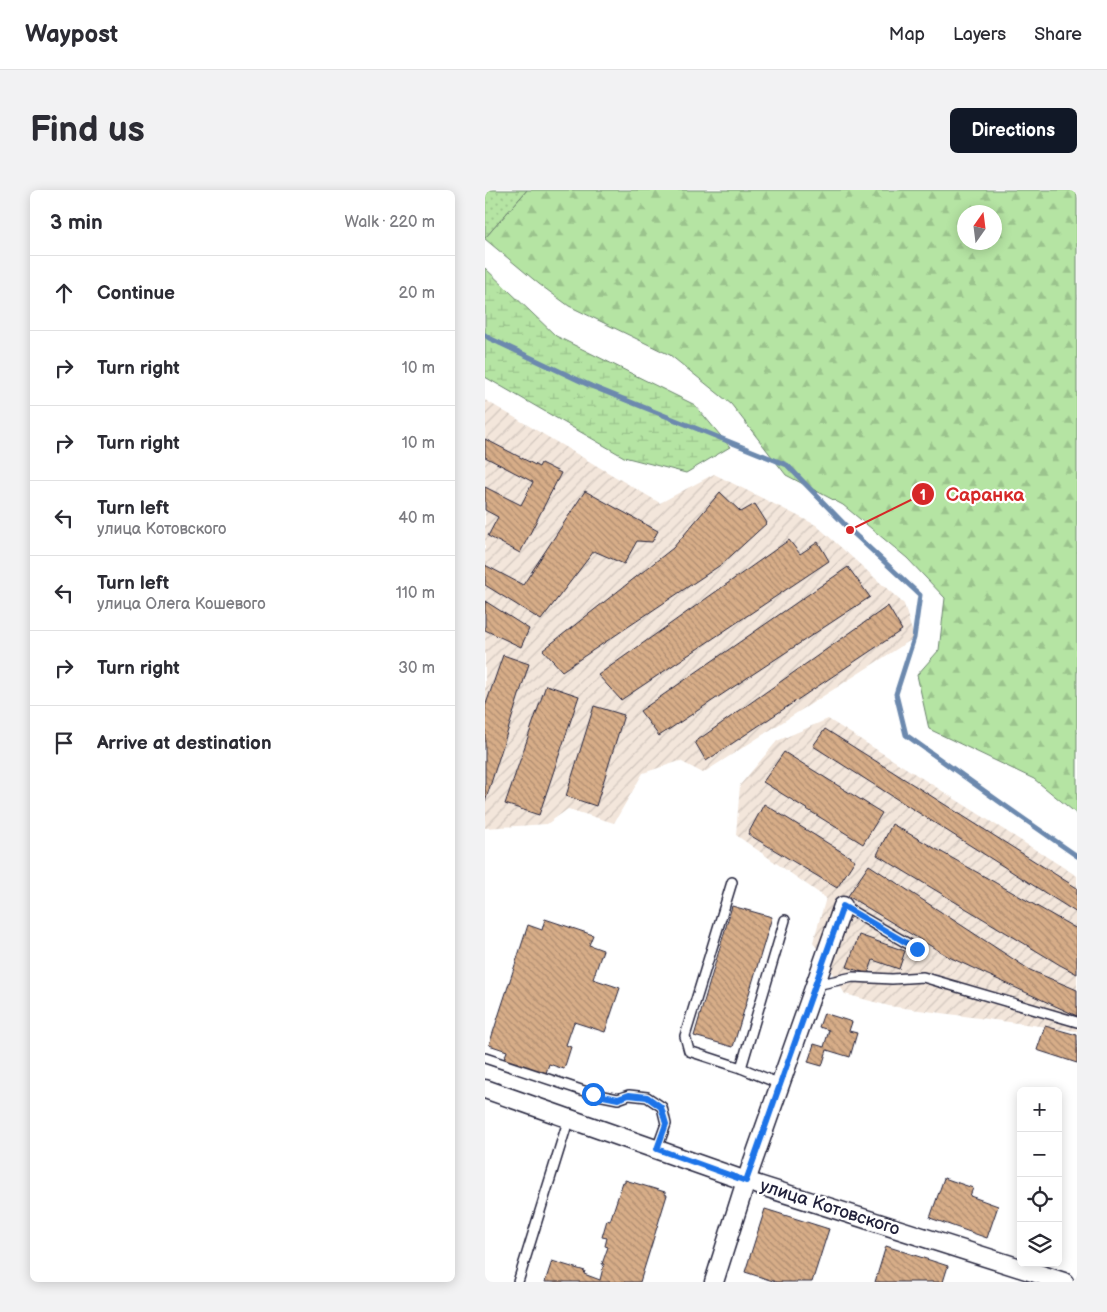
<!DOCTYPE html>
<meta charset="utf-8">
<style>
body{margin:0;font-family:"Balsamiq Sans",sans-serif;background:#f2f2f3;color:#2b2b33}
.controls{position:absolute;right:15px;bottom:15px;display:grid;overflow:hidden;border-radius:8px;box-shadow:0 2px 12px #0003}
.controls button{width:45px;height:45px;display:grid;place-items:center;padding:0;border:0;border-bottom:1px solid #e1e1e2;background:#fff;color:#2b2b33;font:25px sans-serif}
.compass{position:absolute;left:472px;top:15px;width:45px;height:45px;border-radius:50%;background:#fff;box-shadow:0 2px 12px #0003;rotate:14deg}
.stop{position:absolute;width:15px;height:15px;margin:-11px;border:4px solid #1a73e8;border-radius:50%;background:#fff}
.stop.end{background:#1a73e8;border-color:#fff;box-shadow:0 1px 5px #0008}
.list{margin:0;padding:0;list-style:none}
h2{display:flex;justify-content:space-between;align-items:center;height:65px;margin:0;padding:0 20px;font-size:21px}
h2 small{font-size:16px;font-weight:400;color:#7c7c81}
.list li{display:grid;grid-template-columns:32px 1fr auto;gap:15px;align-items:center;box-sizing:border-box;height:75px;padding:0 20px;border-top:1px solid #e1e1e2}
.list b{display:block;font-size:19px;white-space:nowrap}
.list p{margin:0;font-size:16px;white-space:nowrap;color:#7c7c81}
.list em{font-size:16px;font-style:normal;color:#7c7c81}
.icon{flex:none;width:28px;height:28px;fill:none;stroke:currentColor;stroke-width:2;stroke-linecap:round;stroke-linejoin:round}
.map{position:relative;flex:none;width:592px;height:1092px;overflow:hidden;border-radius:8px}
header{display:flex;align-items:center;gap:30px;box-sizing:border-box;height:70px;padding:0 25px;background:#fff;border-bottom:1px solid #e1e1e2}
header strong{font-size:24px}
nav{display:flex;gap:28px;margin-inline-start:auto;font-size:18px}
.intro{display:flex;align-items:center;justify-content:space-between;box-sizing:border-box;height:120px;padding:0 30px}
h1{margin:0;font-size:35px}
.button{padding:12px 22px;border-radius:8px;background:#111827;color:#fff;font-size:18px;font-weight:700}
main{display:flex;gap:30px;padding:0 30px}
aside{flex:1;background:#fff;border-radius:8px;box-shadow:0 2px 12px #0003}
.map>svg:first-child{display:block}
</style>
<header>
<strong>Waypost</strong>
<nav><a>Map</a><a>Layers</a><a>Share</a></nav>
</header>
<div class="intro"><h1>Find us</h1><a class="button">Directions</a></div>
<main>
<aside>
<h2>3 min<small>Walk · 220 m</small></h2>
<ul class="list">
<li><svg class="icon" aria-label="ahead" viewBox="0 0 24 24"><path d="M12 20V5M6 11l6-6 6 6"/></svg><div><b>Continue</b></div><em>20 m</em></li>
<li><svg class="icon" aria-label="right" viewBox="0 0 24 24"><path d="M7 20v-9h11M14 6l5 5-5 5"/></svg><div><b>Turn right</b></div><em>10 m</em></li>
<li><svg class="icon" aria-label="right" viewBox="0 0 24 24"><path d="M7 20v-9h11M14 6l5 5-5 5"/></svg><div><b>Turn right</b></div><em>10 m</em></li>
<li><svg class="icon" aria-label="left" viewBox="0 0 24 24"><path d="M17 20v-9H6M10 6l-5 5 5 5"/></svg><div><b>Turn left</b><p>улица Котовского</p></div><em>40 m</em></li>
<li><svg class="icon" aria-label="left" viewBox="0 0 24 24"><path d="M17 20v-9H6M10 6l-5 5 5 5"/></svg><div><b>Turn left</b><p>улица Олега Кошевого</p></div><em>110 m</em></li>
<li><svg class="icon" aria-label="right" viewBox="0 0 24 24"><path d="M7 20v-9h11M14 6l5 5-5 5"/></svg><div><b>Turn right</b></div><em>30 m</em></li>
<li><svg class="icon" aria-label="arrive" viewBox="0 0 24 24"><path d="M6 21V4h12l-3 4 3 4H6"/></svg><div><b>Arrive at destination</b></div></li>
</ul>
</aside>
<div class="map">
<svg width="592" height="1092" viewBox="0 0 592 1092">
<defs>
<pattern id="industrial-furrows" width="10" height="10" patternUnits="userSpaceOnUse" patternTransform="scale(1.25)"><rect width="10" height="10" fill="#f3e6db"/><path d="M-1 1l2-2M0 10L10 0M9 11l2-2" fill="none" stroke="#d0c5bd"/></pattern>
<pattern id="forest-firs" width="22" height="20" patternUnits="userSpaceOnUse" patternTransform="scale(1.25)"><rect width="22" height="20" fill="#b5e4a3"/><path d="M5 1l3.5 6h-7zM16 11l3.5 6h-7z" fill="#9bc38d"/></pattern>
<pattern id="wetland-marsh" width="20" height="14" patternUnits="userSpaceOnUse" patternTransform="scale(1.25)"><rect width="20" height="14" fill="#b5e4a3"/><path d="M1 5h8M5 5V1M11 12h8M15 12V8" fill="none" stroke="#9bc38d"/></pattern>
<pattern id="garden-dots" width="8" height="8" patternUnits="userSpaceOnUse" patternTransform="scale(1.25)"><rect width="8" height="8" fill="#b5e4a3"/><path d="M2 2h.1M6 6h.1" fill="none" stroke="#9bc38d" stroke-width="1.8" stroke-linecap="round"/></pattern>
<pattern id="building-back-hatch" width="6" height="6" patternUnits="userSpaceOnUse" patternTransform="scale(1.25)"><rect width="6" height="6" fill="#d7ad88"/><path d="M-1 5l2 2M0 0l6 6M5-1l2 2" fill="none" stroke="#ae8c70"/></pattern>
</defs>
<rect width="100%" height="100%" fill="#fff"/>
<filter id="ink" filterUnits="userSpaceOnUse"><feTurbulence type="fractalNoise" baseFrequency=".02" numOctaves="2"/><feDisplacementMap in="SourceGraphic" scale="10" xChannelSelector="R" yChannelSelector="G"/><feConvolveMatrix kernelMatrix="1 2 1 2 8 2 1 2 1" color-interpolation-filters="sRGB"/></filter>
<g filter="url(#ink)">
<g fill="url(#industrial-furrows)">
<polygon points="0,210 175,313 229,284 331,335 419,414 429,448 218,583 195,571 158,583 129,633 83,619 62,634 0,638"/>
<polygon points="343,529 592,686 592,841 404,816 360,804 328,752 341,708 251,645 255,595 292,551"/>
</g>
<path fill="url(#forest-firs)" stroke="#6c836f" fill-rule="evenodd" d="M 42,0 L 592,0 L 592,624 L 549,589 L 444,539 L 432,485 L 454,460 L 460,408 L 422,368 L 358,315 L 301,285 L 246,214 L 185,165 L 84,116 L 54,94 L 0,49 L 0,48 ZM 480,22 L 510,22 L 510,52 L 480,52 Z"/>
<polygon fill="url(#wetland-marsh)" stroke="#6c836f" points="0,78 71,146 210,215 245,257 201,283 139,267 0,187"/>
<polygon fill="url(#garden-dots)" stroke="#6c836f" points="0,0 42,0 0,48"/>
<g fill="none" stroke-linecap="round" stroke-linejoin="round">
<polyline stroke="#6c89ae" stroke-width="5" points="0,145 4,148 106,196 302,275 365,340 435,405 429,448 411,504 421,545 519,615 592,666"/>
</g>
<g fill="url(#building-back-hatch)" stroke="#22223b">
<polygon points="0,249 54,277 56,273 76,283 35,363 3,346 13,327 0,320 0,297 36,315 48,292 0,267"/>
<polygon points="100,301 173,341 167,352 152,351 139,374 109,361 56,430 0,395 0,375 38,395"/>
<polygon points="235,302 256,322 270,314 282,333 237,374 77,481 58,460 188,358"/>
<polygon points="304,350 315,364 333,352 344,371 136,510 113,485"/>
<polygon points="363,377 385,407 174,546 155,521"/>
<polygon points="0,411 44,439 36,457 0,440"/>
<polygon points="403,416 417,440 221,571 210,552"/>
<polygon points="18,465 44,474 0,612 0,517"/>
<polygon points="61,495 94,506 54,625 20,614"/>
<polygon points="109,516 139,525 111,616 81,606"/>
<polygon points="340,539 592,698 592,723 328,556"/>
<polygon points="299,562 397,623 378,654 278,592"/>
<polygon points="279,614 370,670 352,698 263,644"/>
<polygon points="407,634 592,739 592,784 575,775 392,665"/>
<polygon points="384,675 545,780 592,800 592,826 464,767 363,706"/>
<polygon points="247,716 287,727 248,857 209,846"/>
<polygon points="60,729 108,745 104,755 118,760 108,789 135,798 120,842 89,832 81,855 86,857 79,879 64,874 60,886 18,872 22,861 4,855 43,735 57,740"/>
<polygon points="374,745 420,761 414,779 388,770 383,784 362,777"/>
<polygon points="339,823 367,832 364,841 372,843 365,867 342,860 337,876 323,872 329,854 339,857 344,840 334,837"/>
<polygon points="560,836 592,845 592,873 552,860"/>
<polygon points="459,988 488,998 485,1006 513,1016 502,1048 445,1028"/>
<polygon points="140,990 180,1002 180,1004 182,1005 155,1092 60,1092 67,1071 100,1081 99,1084 115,1090 119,1074 117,1074 123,1057 120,1056 122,1048 117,1047 122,1030 125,1031 138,992 140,993"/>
<polygon points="280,1019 344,1039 327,1092 291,1092 260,1082"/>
<polygon points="401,1056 463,1076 458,1092 390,1092"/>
</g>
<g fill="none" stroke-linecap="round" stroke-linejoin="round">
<defs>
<g id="lane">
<polyline points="247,692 200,846 204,861 256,878 295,894"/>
<polyline points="358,716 432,759"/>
<polyline points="331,795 368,787 407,789 438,787 592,832"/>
<polyline points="0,868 108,904 133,909 144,905 162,907 177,917 181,934 172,959"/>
<polyline points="256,878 300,730"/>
<polyline points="33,1092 84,928"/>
</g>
<g id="street">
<polyline points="0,899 261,991 579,1092"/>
<polyline points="229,1092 261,991 358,716"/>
</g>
</defs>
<use href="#lane" stroke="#22223b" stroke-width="12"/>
<use href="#street" stroke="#22223b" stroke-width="21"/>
<use href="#lane" stroke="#fff" stroke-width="9"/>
<use href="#street" stroke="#fff" stroke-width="18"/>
</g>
</g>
<g fill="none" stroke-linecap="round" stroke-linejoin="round" filter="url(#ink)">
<polyline stroke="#1a73e8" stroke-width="6" points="108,904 133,909 144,905 162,907 176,917 181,934 172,959 261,991 358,716 432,759"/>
</g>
<g text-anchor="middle" stroke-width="4.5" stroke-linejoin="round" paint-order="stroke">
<g font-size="18" fill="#22223b" stroke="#fff">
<text transform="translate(345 1017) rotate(18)" y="6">улица Котовского</text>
</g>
</g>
<path fill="none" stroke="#d62828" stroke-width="2" d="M365 340L438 304"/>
<g fill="#d62828" stroke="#fff" stroke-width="2">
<circle cx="365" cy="340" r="5"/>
<circle cx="438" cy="304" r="12"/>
</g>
<g font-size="15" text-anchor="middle" font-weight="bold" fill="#fff">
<text x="438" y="310">1</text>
</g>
<g font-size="19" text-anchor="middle" font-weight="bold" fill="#d62828" stroke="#fff" stroke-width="4.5" stroke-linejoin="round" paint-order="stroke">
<text x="500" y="311">Саранка</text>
</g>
</svg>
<div class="controls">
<button>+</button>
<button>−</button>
<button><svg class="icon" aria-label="locate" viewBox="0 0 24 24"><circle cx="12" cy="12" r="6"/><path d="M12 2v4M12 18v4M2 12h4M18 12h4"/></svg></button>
<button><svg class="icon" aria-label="layers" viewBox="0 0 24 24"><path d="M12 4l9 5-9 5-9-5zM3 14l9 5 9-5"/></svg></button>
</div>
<svg class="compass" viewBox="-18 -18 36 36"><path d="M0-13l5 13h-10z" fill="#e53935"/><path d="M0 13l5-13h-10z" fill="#7c7c81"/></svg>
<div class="stop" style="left:108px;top:904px"></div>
<div class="stop end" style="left:432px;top:759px"></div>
</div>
</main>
